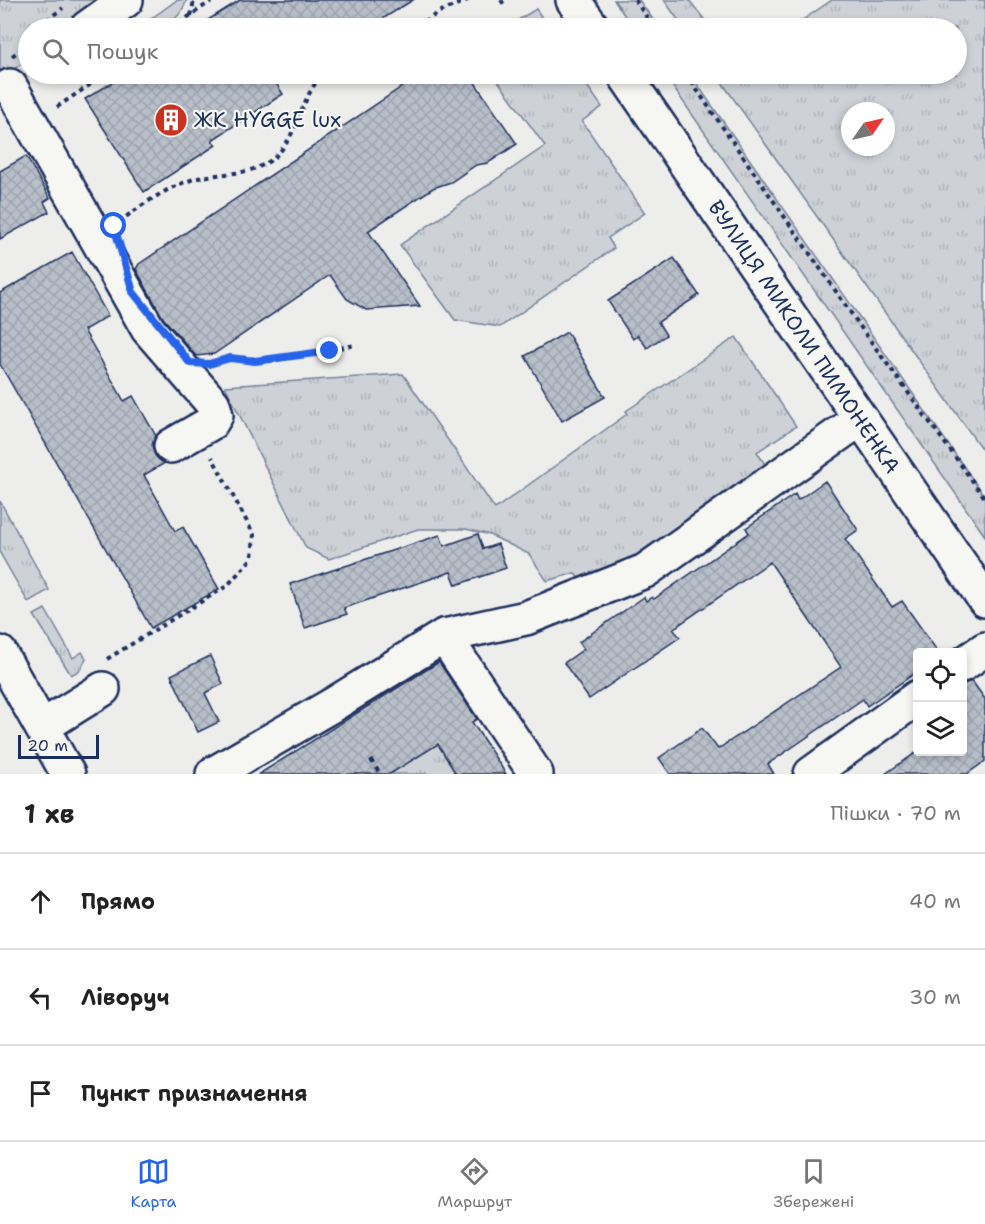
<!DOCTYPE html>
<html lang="uk">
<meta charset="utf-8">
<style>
body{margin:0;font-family:"Shantell Sans",sans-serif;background:#f2f2f2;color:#222}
.controls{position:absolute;right:18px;bottom:18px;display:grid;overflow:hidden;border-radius:6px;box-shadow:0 3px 9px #0003}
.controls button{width:54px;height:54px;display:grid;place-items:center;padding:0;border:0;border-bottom:2px solid #e0e0e0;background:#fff;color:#222;font:30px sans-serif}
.compass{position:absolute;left:841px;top:102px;width:54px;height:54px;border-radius:50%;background:#fff;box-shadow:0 3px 9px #0003;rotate:56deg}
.scale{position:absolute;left:18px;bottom:15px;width:81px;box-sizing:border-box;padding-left:6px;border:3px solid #1b2f5e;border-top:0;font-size:16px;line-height:21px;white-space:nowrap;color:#1b2f5e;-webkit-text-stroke:4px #f6f6f2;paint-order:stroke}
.stop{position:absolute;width:18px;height:18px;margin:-14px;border:4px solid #2563eb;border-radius:50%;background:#fff}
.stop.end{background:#2563eb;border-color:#fff;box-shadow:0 2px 6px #0008}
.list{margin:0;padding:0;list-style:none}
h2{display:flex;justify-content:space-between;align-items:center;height:78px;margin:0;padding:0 24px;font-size:26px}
h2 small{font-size:20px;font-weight:400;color:#767676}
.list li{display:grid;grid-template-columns:39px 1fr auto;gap:18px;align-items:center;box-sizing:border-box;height:96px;padding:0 24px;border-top:2px solid #e0e0e0}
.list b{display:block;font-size:22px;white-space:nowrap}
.list em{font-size:20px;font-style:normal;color:#767676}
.icon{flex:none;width:33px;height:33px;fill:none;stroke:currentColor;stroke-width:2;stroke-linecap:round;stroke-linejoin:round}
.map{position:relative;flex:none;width:985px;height:774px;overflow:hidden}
.search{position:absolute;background:#fff;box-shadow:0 3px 9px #0003;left:18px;right:18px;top:18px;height:66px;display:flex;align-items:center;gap:15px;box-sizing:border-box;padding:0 21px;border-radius:33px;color:#767676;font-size:22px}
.sheet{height:366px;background:#fff}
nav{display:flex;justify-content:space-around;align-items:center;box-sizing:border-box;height:84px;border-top:2px solid #e0e0e0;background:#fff;font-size:16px;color:#767676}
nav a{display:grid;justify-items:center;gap:3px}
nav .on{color:#2563eb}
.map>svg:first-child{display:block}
</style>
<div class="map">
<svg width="985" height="774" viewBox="0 0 985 774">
<defs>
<pattern id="grass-tufts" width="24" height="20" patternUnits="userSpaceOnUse" patternTransform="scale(1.5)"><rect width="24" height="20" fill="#ced2d7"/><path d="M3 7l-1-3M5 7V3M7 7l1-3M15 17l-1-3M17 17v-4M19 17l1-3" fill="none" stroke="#b0b5bb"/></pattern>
<pattern id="building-cross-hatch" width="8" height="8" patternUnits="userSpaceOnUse" patternTransform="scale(1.5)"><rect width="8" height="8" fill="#b9bfc8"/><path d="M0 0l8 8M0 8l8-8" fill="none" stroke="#9ea4ae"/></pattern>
</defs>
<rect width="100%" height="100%" fill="#edeeec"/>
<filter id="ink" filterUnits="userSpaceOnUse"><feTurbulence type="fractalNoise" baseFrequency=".0167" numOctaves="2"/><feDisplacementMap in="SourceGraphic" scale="12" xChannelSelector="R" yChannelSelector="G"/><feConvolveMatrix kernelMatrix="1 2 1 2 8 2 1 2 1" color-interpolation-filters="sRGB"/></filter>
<g filter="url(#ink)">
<g fill="url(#grass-tufts)" stroke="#74809a" stroke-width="1.5" fill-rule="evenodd">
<polygon points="0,0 110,0 71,28 28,28 28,59 0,79"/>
<path d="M 177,0 L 187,0 C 177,25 163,29 138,28 Z"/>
<polygon points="614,0 639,0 659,28 633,28"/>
<polygon points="664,0 689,0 711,28 684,28"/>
<path d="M 832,0 L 985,0 L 985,454 L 716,74 L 956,74 L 956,28 L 791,28 ZM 850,111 L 886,111 L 886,147 L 850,147 Z"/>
<polygon points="536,9 549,28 505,28"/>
<polygon points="493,74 579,74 602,107 582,121 645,213 608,238 614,248 500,327 455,320 400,245 545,146"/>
<polygon points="664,74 690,74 985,497 985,536"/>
<polygon points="736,337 796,426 757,452 769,470 635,562 581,583 575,573 547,581 529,554 490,535 466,529 418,529 329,559 306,548 225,386 403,374 495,509 627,414 626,411"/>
<polygon points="0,501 49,590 28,602 0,553"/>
<polygon points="45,609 73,658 82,652 86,659 80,670 71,675 34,615"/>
<polygon points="438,744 456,774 375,774"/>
</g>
<g fill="url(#building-cross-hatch)" stroke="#1b2f5e" stroke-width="1.5">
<polygon points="240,0 413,0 368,28 195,28"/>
<polygon points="126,74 270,74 283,94 212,140 216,145 144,192 85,99"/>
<polygon points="421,74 469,74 517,144 488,163 476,165 451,182 433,188 368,231 420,306 366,310 347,299 330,275 214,354 196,356 163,318 136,269 139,264"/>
<polygon points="26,156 50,198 44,202 49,212 0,239 0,171"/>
<polygon points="72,252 108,316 84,330 124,401 133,396 156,436 152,445 155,455 165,463 144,475 175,531 183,527 219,589 151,628 0,364 0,293"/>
<polygon points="674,258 699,295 658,322 666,335 647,348 638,335 633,339 608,301"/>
<polygon points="567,332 605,397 562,421 525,356"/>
<polygon points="825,481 858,530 845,539 892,607 902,601 938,652 918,652 918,671 867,706 863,699 768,764 774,774 670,774 659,758 702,728 718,749 841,667 770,562 673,629 680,637 589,699 564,663 584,649 579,642 644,597 646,601 652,597 654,599 749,533 746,528 795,494 798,500"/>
<polygon points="478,534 483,549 498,544 506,568 456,585 451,572 344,608 347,614 305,628 290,584 440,535 444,546"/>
<polygon points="210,656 223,684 205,693 219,722 198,732 171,675"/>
<polygon points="439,662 477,719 472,722 506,774 456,774 438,744 390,774 259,774"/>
<polygon points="972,681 985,699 985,761 967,774 885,774 917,752 963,752 963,684"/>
</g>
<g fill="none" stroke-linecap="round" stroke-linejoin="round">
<defs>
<g id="minor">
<polyline points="573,0 593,28"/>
<polyline points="87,28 126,0"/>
<polyline points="624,74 985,600"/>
<polyline points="10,86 148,329 213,404 216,415 211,423 171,446"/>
<polyline points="444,636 536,774"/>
<polyline points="962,665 985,649"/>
<polyline points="42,727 103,689"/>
<polyline points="213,774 334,704 444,636 526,618 645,571 860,419"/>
<polyline points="811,774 918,697"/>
</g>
<polyline id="major" points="0,653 68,774"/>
</defs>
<use href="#minor" stroke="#1b2f5e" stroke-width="38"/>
<use href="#major" stroke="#1b2f5e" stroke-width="38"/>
<g stroke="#1b2f5e" stroke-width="4" stroke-dasharray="4.5 4.5" stroke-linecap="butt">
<polyline points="501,0 505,6"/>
<polyline points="635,0 654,28"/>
<polyline points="191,16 194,0"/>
<polyline points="42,28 48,19 63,8"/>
<polyline points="172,28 213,0"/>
<polyline points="418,28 437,13 468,0"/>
<polyline points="12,56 28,44"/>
<polyline points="686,74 864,332 985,498"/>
<polyline points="57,107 106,74"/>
<path d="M 119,222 C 142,205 164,189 191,180 C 218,171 247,178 271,160 C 299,139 299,98 323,74"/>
<polyline points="215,362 230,358 270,360 356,345"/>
<polyline points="107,659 227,586 252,558 254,535 212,457"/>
<polyline points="371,760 380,774"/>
</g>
<use href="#minor" stroke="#f6f6f2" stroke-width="33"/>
<use href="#major" stroke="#f6f6f2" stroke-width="33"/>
</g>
</g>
<g fill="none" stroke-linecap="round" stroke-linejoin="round" filter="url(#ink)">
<polyline stroke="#2563eb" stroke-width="8" points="114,226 133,292 190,363 209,364 230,358 255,361 330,351"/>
</g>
<defs>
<symbol id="building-disc" viewBox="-11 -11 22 22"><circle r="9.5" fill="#c8321e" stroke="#f6f6f2"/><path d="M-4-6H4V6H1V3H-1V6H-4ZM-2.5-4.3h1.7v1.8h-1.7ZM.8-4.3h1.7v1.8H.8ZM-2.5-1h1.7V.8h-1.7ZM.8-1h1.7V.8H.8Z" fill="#fff"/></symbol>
</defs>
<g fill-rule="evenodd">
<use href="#building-disc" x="152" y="101" width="38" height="38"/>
</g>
<g text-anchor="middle" stroke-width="4.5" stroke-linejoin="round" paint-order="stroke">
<g font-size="21" fill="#1b2f5e" stroke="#f6f6f2" text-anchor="start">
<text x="194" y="127">ЖК HYGGE lux</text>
</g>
<g font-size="21" fill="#1b2f5e" stroke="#f6f6f2">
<text transform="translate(804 337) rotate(56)" y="7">ВУЛИЦЯ МИКОЛИ ПИМОНЕНКА</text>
</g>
</g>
</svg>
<div class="controls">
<button><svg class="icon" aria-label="locate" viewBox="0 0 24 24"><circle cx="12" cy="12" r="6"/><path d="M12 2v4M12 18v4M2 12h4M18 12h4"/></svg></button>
<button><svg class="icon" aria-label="layers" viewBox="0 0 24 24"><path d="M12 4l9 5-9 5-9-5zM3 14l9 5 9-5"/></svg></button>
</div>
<svg class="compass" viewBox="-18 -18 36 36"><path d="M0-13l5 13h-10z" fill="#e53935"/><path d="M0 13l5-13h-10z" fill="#767676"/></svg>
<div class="scale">20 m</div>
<div class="stop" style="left:114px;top:226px"></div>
<div class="stop end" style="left:330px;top:351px"></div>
<div class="search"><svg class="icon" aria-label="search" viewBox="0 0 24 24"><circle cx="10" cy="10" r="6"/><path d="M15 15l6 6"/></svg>Пошук</div>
</div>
<section class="sheet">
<h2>1 хв<small>Пішки · 70 m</small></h2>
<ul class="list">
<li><svg class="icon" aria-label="ahead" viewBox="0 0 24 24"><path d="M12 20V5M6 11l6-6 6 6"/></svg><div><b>Прямо</b></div><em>40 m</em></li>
<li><svg class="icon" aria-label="left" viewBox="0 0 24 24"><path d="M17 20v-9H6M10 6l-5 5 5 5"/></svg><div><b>Ліворуч</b></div><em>30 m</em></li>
<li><svg class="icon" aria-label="arrive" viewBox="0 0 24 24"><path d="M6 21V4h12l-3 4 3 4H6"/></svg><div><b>Пункт призначення</b></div></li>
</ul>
</section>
<nav>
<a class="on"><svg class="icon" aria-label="map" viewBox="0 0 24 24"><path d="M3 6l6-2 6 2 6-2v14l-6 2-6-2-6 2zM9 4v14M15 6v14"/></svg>Карта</a>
<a><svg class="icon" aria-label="directions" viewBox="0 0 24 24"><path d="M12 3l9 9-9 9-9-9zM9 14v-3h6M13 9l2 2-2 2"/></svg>Маршрут</a>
<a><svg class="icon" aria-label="saved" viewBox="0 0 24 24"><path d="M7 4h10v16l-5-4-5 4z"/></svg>Збережені</a>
</nav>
